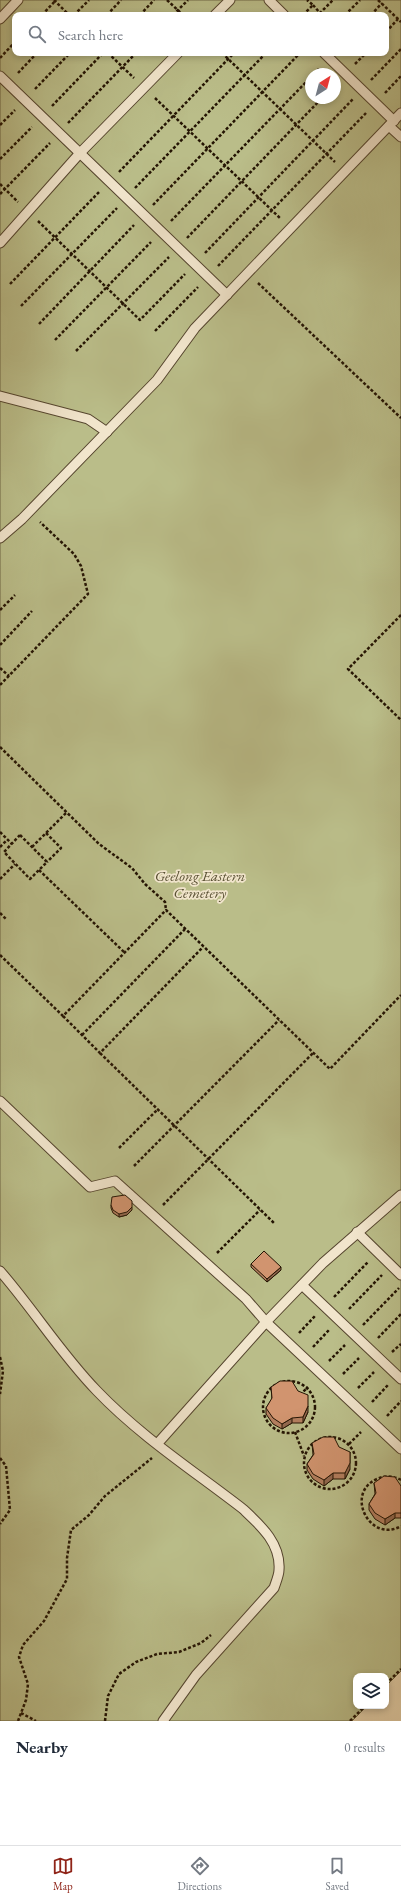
<!DOCTYPE html>
<style>
body{margin:0;font-family:"EB Garamond",serif;background:#f6f6f7;color:#1f2937}
.controls{position:absolute;right:12px;bottom:12px;display:grid;overflow:hidden;border-radius:8px;box-shadow:0 2px 6px #0003}
.controls button{width:36px;height:36px;display:grid;place-items:center;padding:0;border:0;border-bottom:1px solid #e0e1e3;background:#fff;color:#1f2937;font:20px sans-serif}
.compass{position:absolute;left:305px;top:68px;width:36px;height:36px;border-radius:50%;background:#fff;box-shadow:0 2px 6px #0003;rotate:36deg}
.list{margin:0;padding:0;list-style:none}
h2{display:flex;justify-content:space-between;align-items:center;height:52px;margin:0;padding:0 16px;font-size:17px}
h2 small{font-size:13px;font-weight:400;color:#747a83}
.icon{flex:none;width:22px;height:22px;fill:none;stroke:currentColor;stroke-width:2;stroke-linecap:round;stroke-linejoin:round}
.map{position:relative;flex:none;width:401px;height:1721px;overflow:hidden}
.search{position:absolute;background:#fff;box-shadow:0 2px 6px #0003;left:12px;right:12px;top:12px;height:44px;display:flex;align-items:center;gap:10px;box-sizing:border-box;padding:0 14px;border-radius:8px;color:#747a83;font-size:15px}
.sheet{height:124px;background:#fff}
nav{display:flex;justify-content:space-around;align-items:center;box-sizing:border-box;height:56px;border-top:1px solid #e0e1e3;background:#fff;font-size:11px;color:#747a83}
nav a{display:grid;justify-items:center;gap:2px}
nav .on{color:#8f2418}
.map>svg:first-child{display:block}
</style>
<div class="map">
<svg width="401" height="1721" viewBox="0 0 401 1721">
<rect width="100%" height="100%" fill="#e9d7b1"/>
<filter id="stains"><feTurbulence type="fractalNoise" baseFrequency=".005" numOctaves="4"/><feColorMatrix values="0 0 0 0 .2 0 0 0 0 .09 0 0 0 0 .02 0 0 0 .5 -.17"/></filter>
<radialGradient id="worn" r=".72"><stop offset=".6" stop-color="#630" stop-opacity="0"/><stop offset="1" stop-color="#630" stop-opacity=".3"/></radialGradient>
<path fill="#babd89" stroke="#6f6846" fill-rule="evenodd" d="M 0,0 L 401,0 L 401,1671 L 386,1686 L 386,1676 L 356,1676 L 356,1706 L 367,1706 L 352,1721 L 0,1721 ZM 15,15 L 386,15 L 386,53 L 15,53 ZM 311,74 L 335,74 L 335,98 L 311,98 Z"/>
<g fill="none" stroke-linecap="round" stroke-linejoin="round">
<defs>
<g id="service">
<polyline points="269,0 284,15"/>
<polyline points="215,15 230,0"/>
<polyline points="0,19 18,0"/>
<polyline points="324,53 394,121"/>
<polyline points="0,76 227,295"/>
<polyline points="389,126 401,137"/>
<polyline points="0,243 80,153 178,53"/>
<polyline points="0,396 88,419 107,432"/>
<polyline points="0,538 22,519 157,380 195,328 401,113"/>
<polyline points="0,1101 90,1187 115,1181 246,1299 266,1322 158,1443"/>
<polyline points="401,1195 323,1263 266,1322 401,1449"/>
<polyline points="357,1232 401,1275"/>
<path d="M 0,1271 C 34,1310 61,1354 97,1391 C 140,1436 194,1471 243,1509 C 260,1525 281,1543 279,1570 C 279,1575 276,1582 274,1588 L 196,1675 L 163,1721"/>
<polyline points="302,1285 401,1379"/>
</g>
</defs>
<use href="#service" stroke="#55452e" stroke-width="11"/>
<g stroke="#241403" stroke-width="2.5" stroke-dasharray="3 2" stroke-linecap="butt">
<polyline points="54,0 69,15"/>
<polyline points="167,0 183,15"/>
<polyline points="378,0 398,19"/>
<polyline points="313,5 320,13 333,0"/>
<polyline points="42,15 56,0"/>
<polyline points="74,15 89,0"/>
<polyline points="107,15 121,0"/>
<polyline points="140,15 154,0"/>
<polyline points="173,15 188,0"/>
<polyline points="303,15 313,5 307,0"/>
<polyline points="345,15 360,0"/>
<polyline points="371,15 382,3"/>
<polyline points="386,32 398,19 401,22"/>
<polyline points="108,53 134,78"/>
<polyline points="222,53 335,162"/>
<polyline points="0,58 15,42"/>
<polyline points="355,64 366,53"/>
<polyline points="18,73 37,53"/>
<polyline points="314,74 319,69"/>
<polyline points="371,80 401,49"/>
<polyline points="35,89 70,53"/>
<polyline points="385,93 401,76"/>
<polyline points="155,98 281,219"/>
<polyline points="52,106 103,53"/>
<polyline points="68,123 136,53"/>
<polyline points="0,125 15,110"/>
<polyline points="0,159 32,127"/>
<polyline points="119,172 234,53"/>
<polyline points="0,184 18,202"/>
<polyline points="135,188 266,53"/>
<polyline points="0,194 50,143"/>
<polyline points="153,205 300,53"/>
<polyline points="38,221 140,320 185,274"/>
<polyline points="171,221 311,77"/>
<polyline points="187,238 322,98"/>
<polyline points="205,253 353,99"/>
<polyline points="218,266 366,113"/>
<polyline points="258,283 401,418"/>
<polyline points="10,284 100,191"/>
<polyline points="21,306 117,208"/>
<polyline points="39,324 134,225"/>
<polyline points="155,331 198,287"/>
<polyline points="55,340 151,242"/>
<polyline points="76,351 169,257"/>
<polyline points="0,610 15,595"/>
<polyline points="401,615 348,669 401,720"/>
<polyline points="0,645 32,611"/>
<polyline points="0,668 9,676"/>
<polyline points="0,685 88,594 81,566 74,554 40,522"/>
<polyline points="0,747 99,844 132,868 145,884 165,902 166,910"/>
<polyline points="0,832 12,844"/>
<polyline points="46,833 61,848 47,862"/>
<polygon points="20,835 47,862 30,879 4,852"/>
<polyline points="0,847 7,840"/>
<polyline points="32,847 67,812"/>
<polyline points="39,870 125,953"/>
<polyline points="0,879 15,864"/>
<polyline points="0,913 7,920"/>
<polyline points="0,955 63,1016 166,910 330,1069 401,995"/>
<polyline points="63,1016 100,1053 203,947"/>
<polyline points="82,1035 185,929"/>
<polyline points="100,1053 275,1224"/>
<polyline points="119,1148 158,1109"/>
<polyline points="134,1166 279,1020"/>
<polyline points="163,1205 313,1053"/>
<polyline points="217,1253 260,1210"/>
<polyline points="334,1297 368,1262"/>
<polyline points="349,1309 382,1275"/>
<polyline points="363,1325 399,1288"/>
<polyline points="299,1333 315,1316"/>
<polyline points="378,1338 401,1314"/>
<polyline points="313,1347 329,1330"/>
<polyline points="392,1352 401,1344"/>
<polyline points="0,1357 3,1371 0,1394"/>
<polyline points="329,1361 345,1345"/>
<polyline points="343,1374 359,1358"/>
<circle cx="289" cy="1407" r="26"/>
<polyline points="358,1388 374,1372"/>
<polyline points="300,1395 308,1387"/>
<polyline points="372,1402 388,1385"/>
<polyline points="387,1416 401,1401"/>
<polyline points="295,1432 304,1456"/>
<circle cx="330" cy="1463" r="26"/>
<polyline points="349,1444 361,1432"/>
<polyline points="0,1458 6,1466 10,1510 0,1524"/>
<path d="M 401,1480 C 394,1476 385,1475 377,1479 C 344,1493 370,1544 401,1526"/>
<polyline points="386,1684 401,1669"/>
<polyline points="21,1713 36,1721"/>
<polyline points="18,1721 26,1700 28,1684 19,1657 23,1645 44,1621 67,1579 67,1558 71,1530 89,1515 105,1496 152,1458"/>
<polyline points="105,1721 108,1696 119,1674 136,1662 157,1654 179,1652 201,1643 211,1635"/>
<polyline points="350,1721 365,1706"/>
</g>
<use href="#service" stroke="#f1e5cc" stroke-width="9"/>
</g>
<g fill="#b47f5f" stroke="#241403">
<polygon points="111,1205 132,1210 127,1215 119,1217 113,1213 111,1208"/>
<polygon points="251,1264 281,1270 267,1282 251,1267"/>
<polygon points="271,1387 308,1412 303,1423 292,1423 282,1429 273,1424 266,1414 266,1408 272,1399"/>
<polygon points="312,1443 350,1469 345,1479 333,1479 324,1486 313,1479 307,1470 307,1464 313,1455"/>
<polygon points="374,1483 401,1486 401,1518 395,1518 385,1525 375,1519 369,1510 369,1504 375,1494"/>
</g>
<g fill="#92684e" stroke="#241403">
<polygon points="132,1207 132,1210 127,1215 119,1217 119,1214"/>
<polygon points="281,1267 281,1270 267,1282 267,1279"/>
<polygon points="308,1406 308,1412 303,1423 303,1417"/>
<polygon points="292,1418 292,1423 282,1429 282,1424"/>
<polygon points="350,1452 350,1469 345,1479 345,1473"/>
<polygon points="333,1473 333,1479 324,1486 324,1480"/>
<polygon points="395,1513 395,1518 385,1525 385,1519"/>
</g>
<g fill="#d1946f" stroke="#241403">
<polygon points="125,1195 132,1201 132,1207 127,1212 119,1214 113,1210 111,1205 112,1197"/>
<polygon points="264,1251 281,1267 267,1279 251,1264"/>
<polygon points="280,1381 292,1381 298,1391 308,1395 308,1406 303,1417 292,1418 282,1424 273,1418 266,1408 272,1398 271,1387"/>
<polygon points="323,1437 334,1437 339,1447 350,1452 350,1463 345,1473 333,1473 324,1480 313,1474 307,1464 314,1454 312,1443"/>
<polygon points="384,1476 395,1477 401,1486 401,1513 395,1513 385,1519 375,1513 369,1504 376,1493 374,1483"/>
</g>
<g text-anchor="middle" stroke-width="3.5" stroke-linejoin="round" paint-order="stroke">
<g font-size="15" font-style="italic" fill="#584f32" stroke="#f1e5cc">
<text x="200" y="881">Geelong Eastern<tspan x="200" dy="17">Cemetery</tspan></text>
</g>
</g>
<rect width="100%" height="100%" filter="url(#stains)"/>
<rect width="100%" height="100%" fill="url(#worn)"/>
</svg>
<div class="controls">
<button><svg class="icon" aria-label="layers" viewBox="0 0 24 24"><path d="M12 4l9 5-9 5-9-5zM3 14l9 5 9-5"/></svg></button>
</div>
<svg class="compass" viewBox="-18 -18 36 36"><path d="M0-13l5 13h-10z" fill="#e53935"/><path d="M0 13l5-13h-10z" fill="#747a83"/></svg>
<div class="search"><svg class="icon" aria-label="search" viewBox="0 0 24 24"><circle cx="10" cy="10" r="6"/><path d="M15 15l6 6"/></svg>Search here</div>
</div>
<section class="sheet">
<h2>Nearby<small>0 results</small></h2>
<ul class="list">
</ul>
</section>
<nav>
<a class="on"><svg class="icon" aria-label="map" viewBox="0 0 24 24"><path d="M3 6l6-2 6 2 6-2v14l-6 2-6-2-6 2zM9 4v14M15 6v14"/></svg>Map</a>
<a><svg class="icon" aria-label="directions" viewBox="0 0 24 24"><path d="M12 3l9 9-9 9-9-9zM9 14v-3h6M13 9l2 2-2 2"/></svg>Directions</a>
<a><svg class="icon" aria-label="saved" viewBox="0 0 24 24"><path d="M7 4h10v16l-5-4-5 4z"/></svg>Saved</a>
</nav>
